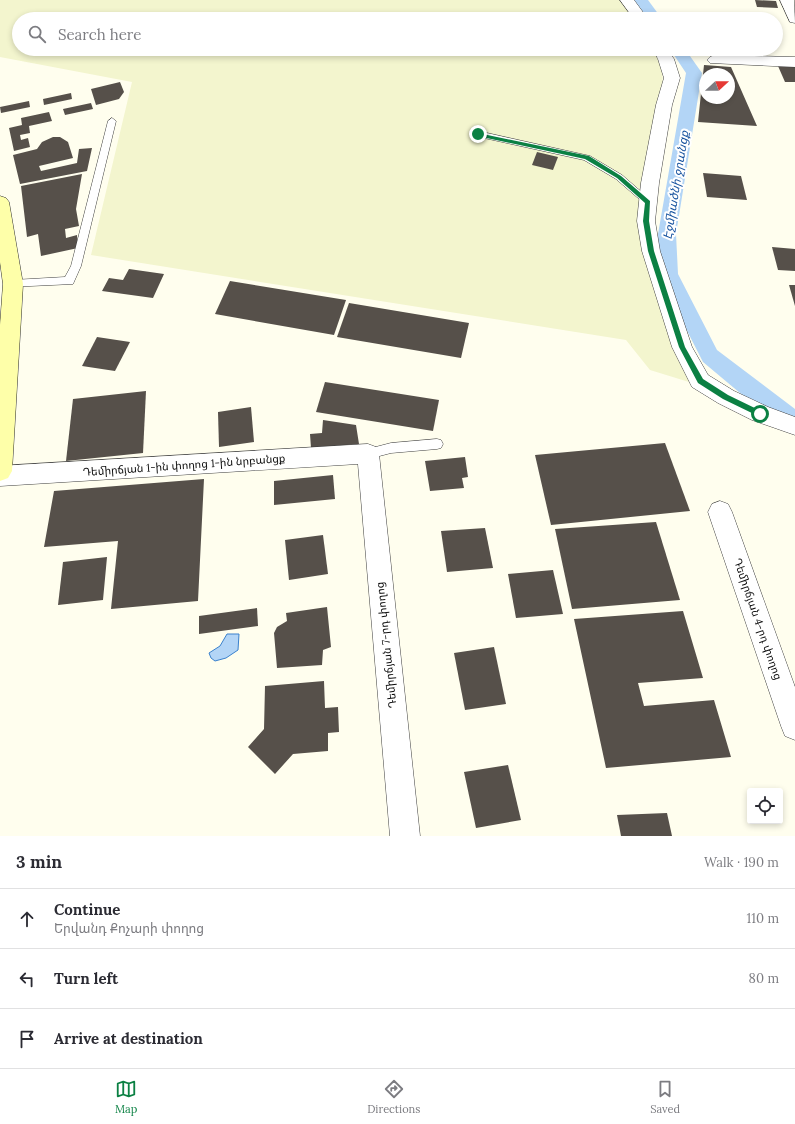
<!DOCTYPE html>
<meta charset="utf-8">
<style>
body{margin:0;font-family:Lora,"Noto Sans Armenian",serif;background:#f7f7f7;color:#2b2b33}
.controls{position:absolute;right:12px;bottom:12px;display:grid;overflow:hidden;border-radius:4px;box-shadow:0 2px 6px #0003}
.controls button{width:36px;height:36px;display:grid;place-items:center;padding:0;border:0;border-bottom:1px solid #e1e1e2;background:#fff;color:#2b2b33;font:20px sans-serif}
.compass{position:absolute;left:699px;top:68px;width:36px;height:36px;border-radius:50%;background:#fff;box-shadow:0 2px 6px #0003;rotate:69deg}
.stop{position:absolute;width:12px;height:12px;margin:-9px;border:3px solid #0b8043;border-radius:50%;background:#fff}
.stop.end{background:#0b8043;border-color:#fff;box-shadow:0 1px 4px #0008}
.list{margin:0;padding:0;list-style:none}
h2{display:flex;justify-content:space-between;align-items:center;height:52px;margin:0;padding:0 16px;font-size:17px}
h2 small{font-size:13px;font-weight:400;color:#7c7c81}
.list li{display:grid;grid-template-columns:26px 1fr auto;gap:12px;align-items:center;box-sizing:border-box;height:60px;padding:0 16px;border-top:1px solid #e1e1e2}
.list b{display:block;font-size:15px;white-space:nowrap}
.list p{margin:0;font-size:13px;white-space:nowrap;color:#7c7c81}
.list em{font-size:13px;font-style:normal;color:#7c7c81}
.icon{flex:none;width:22px;height:22px;fill:none;stroke:currentColor;stroke-width:2;stroke-linecap:round;stroke-linejoin:round}
.map{position:relative;flex:none;width:795px;height:836px;overflow:hidden}
.search{position:absolute;background:#fff;box-shadow:0 2px 6px #0003;left:12px;right:12px;top:12px;height:44px;display:flex;align-items:center;gap:10px;box-sizing:border-box;padding:0 14px;border-radius:22px;color:#7c7c81;font-size:15px}
.sheet{height:232px;background:#fff}
nav{display:flex;justify-content:space-around;align-items:center;box-sizing:border-box;height:56px;border-top:1px solid #e1e1e2;background:#fff;font-size:11px;color:#7c7c81}
nav a{display:grid;justify-items:center;gap:2px}
nav .on{color:#0b8043}
.map>svg:first-child{display:block}
</style>
<div class="map">
<svg width="795" height="836" viewBox="0 0 795 836">
<rect width="100%" height="100%" fill="#fffeee"/>
<polygon fill="#f3f5ce" points="0,0 620,0 634,19 19,19 19,49 655,49 662,59 663,97 638,221 689,382 650,370 626,340 91,255 132,82 0,57"/>
<polygon fill="#b3d5f6" stroke="#3a81cd" points="227,634 239,634 238,650 226,658 215,661 211,658 209,653 220,646"/>
<g fill="none" stroke-linecap="round" stroke-linejoin="round">
<g fill="#b3d5f6" fill-rule="evenodd">
<polygon points="634,0 648,0 662,19 648,19"/>
<polygon points="670,49 685,49 702,73 676,234 678,274 717,350 795,409 795,428 780,422 740,393 703,362 658,274 658,234 686,73"/>
</g>
</g>
<g fill="#56504a" fill-rule="evenodd">
<polygon points="755,0 776,1 778,8 757,7"/>
<polygon points="739,49 760,49 762,57 741,56"/>
<path d="M 704,65 L 731,67 L 757,126 L 698,122 ZM 705,74 L 729,74 L 729,98 L 705,98 Z"/>
<polygon points="778,66 795,66 795,82 785,82"/>
<polygon points="120,82 124,92 119,99 96,105 91,89"/>
<polygon points="71,93 72,99 44,105 43,99"/>
<polygon points="29,101 30,107 1,113 0,107"/>
<polygon points="91,103 93,109 65,115 63,109"/>
<polygon points="49,112 52,121 29,126 30,133 20,135 21,140 28,138 30,147 14,151 9,128 22,125 21,118"/>
<polygon points="53,137 60,137 68,142 73,158 39,166 41,171 77,163 79,149 92,148 87,171 20,184 13,155 37,149 42,142"/>
<polygon points="537,152 558,157 553,170 532,165"/>
<polygon points="703,173 741,176 747,200 707,197"/>
<polygon points="82,174 76,209 79,226 65,229 66,238 77,235 78,248 41,256 38,234 27,237 21,186"/>
<polygon points="772,247 795,249 795,271 778,270"/>
<polygon points="129,269 164,274 153,298 102,291 109,278 123,280"/>
<polygon points="230,281 346,300 334,335 215,314"/>
<polygon points="789,285 795,285 795,306"/>
<polygon points="349,303 469,323 461,358 337,337"/>
<polygon points="97,337 130,342 115,371 82,366"/>
<polygon points="325,382 439,400 433,431 316,412"/>
<polygon points="146,391 143,453 66,461 73,399"/>
<polygon points="251,407 254,442 219,447 218,412"/>
<polygon points="323,420 356,425 359,444 311,448 310,434 322,433"/>
<polygon points="665,443 690,511 551,525 535,455"/>
<polygon points="465,457 468,477 462,478 464,488 430,491 425,461"/>
<polygon points="333,475 335,499 274,505 274,481"/>
<polygon points="204,479 198,601 111,609 118,541 44,547 54,491"/>
<polygon points="656,522 680,600 572,609 555,529"/>
<polygon points="485,528 493,568 447,572 441,531"/>
<polygon points="323,535 328,574 289,580 285,540"/>
<polygon points="107,557 103,600 58,605 63,562"/>
<polygon points="553,570 563,614 516,618 508,574"/>
<polygon points="327,607 331,647 323,650 322,665 277,668 274,633 277,627 287,621 286,613"/>
<polygon points="257,608 258,626 199,634 199,616"/>
<polygon points="683,611 703,678 638,683 644,706 714,700 731,757 606,768 574,619"/>
<polygon points="494,647 506,704 465,710 454,653"/>
<polygon points="324,681 325,708 338,707 339,732 328,733 328,751 293,754 275,774 248,747 264,729 265,686"/>
<polygon points="508,765 521,820 476,828 464,772"/>
<polygon points="667,813 672,836 621,836 617,815"/>
</g>
<g fill="none" stroke-linecap="round" stroke-linejoin="round">
<defs>
<g id="lane">
<polygon points="112,118 116,121 81,266 73,284 9,287 8,284 9,281 13,280 65,277 71,266 108,121"/>
<polygon points="478,131 590,156 622,175 653,202 648,205 645,204 616,179 584,160 475,136 475,132"/>
<polygon points="437,439 441,440 443,444 441,448 437,449 391,453 368,459 364,458 362,454 364,450 391,443"/>
</g>
<g id="street">
<polygon points="620,0 634,0 648,19 634,19"/>
<polygon points="780,0 794,0 795,23 790,22"/>
<polygon points="653,49 667,49 674,59 680,78 672,105 659,183 655,221 660,251 692,347 708,375 734,391 768,407 795,417 795,435 752,420 718,403 692,387 672,347 642,251 637,221 641,183 656,105 664,78 658,59"/>
<polygon points="715,55 795,57 795,67 710,63 707,60 710,57"/>
<polygon points="368,444 376,447 379,454 420,836 390,836 358,464 0,486 0,466"/>
<polygon points="720,501 728,504 732,512 795,687 795,740 785,736 781,726 708,512 712,504"/>
</g>
<polygon id="secondary" points="0,196 6,198 9,202 23,284 12,471 8,478 0,481 0,325 3,284 0,262"/>
</defs>
<use href="#lane" stroke="#404040" stroke-width="1"/>
<use href="#street" stroke="#404040" stroke-width="1"/>
<use href="#secondary" stroke="#2f2f2f" stroke-width="1"/>
<use href="#lane" fill="#fff" fill-rule="evenodd"/>
<use href="#street" fill="#fff" fill-rule="evenodd"/>
<use href="#secondary" fill="#feffa9" fill-rule="evenodd"/>
</g>
<polygon fill="#0b8043" points="478,133 589,156 621,176 650,201 649,221 654,251 685,347 703,379 728,395 763,412 763,416 758,416 723,399 698,383 679,347 648,251 643,221 645,203 617,178 585,159 477,136"/>
<g text-anchor="middle" stroke-width="4" stroke-linejoin="round" paint-order="stroke">
<g font-size="11" fill="#0d0d0d" stroke="#fff">
<text transform="translate(184 465) rotate(-4)" y="4">Դեմիրճյան 1-ին փողոց 1-ին նրբանցք</text>
<text transform="translate(758 619) rotate(71)" y="4">Դեմիրճյան 4-րդ փողոց</text>
<text transform="translate(386 645) rotate(-96)" y="4">Դեմիրճյան 7-րդ փողոց</text>
</g>
<g font-size="12" font-style="italic" fill="#17539f" stroke="#fff">
<text transform="translate(676 185) rotate(-81)" y="4">Էջմիածնի ջրանցք</text>
</g>
</g>
</svg>
<div class="controls">
<button><svg class="icon" aria-label="locate" viewBox="0 0 24 24"><circle cx="12" cy="12" r="6"/><path d="M12 2v4M12 18v4M2 12h4M18 12h4"/></svg></button>
</div>
<svg class="compass" viewBox="-18 -18 36 36"><path d="M0-13l5 13h-10z" fill="#e53935"/><path d="M0 13l5-13h-10z" fill="#7c7c81"/></svg>
<div class="stop" style="left:760px;top:414px"></div>
<div class="stop end" style="left:478px;top:134px"></div>
<div class="search"><svg class="icon" aria-label="search" viewBox="0 0 24 24"><circle cx="10" cy="10" r="6"/><path d="M15 15l6 6"/></svg>Search here</div>
</div>
<section class="sheet">
<h2>3 min<small>Walk · 190 m</small></h2>
<ul class="list">
<li><svg class="icon" aria-label="ahead" viewBox="0 0 24 24"><path d="M12 20V5M6 11l6-6 6 6"/></svg><div><b>Continue</b><p>Երվանդ Քոչարի փողոց</p></div><em>110 m</em></li>
<li><svg class="icon" aria-label="left" viewBox="0 0 24 24"><path d="M17 20v-9H6M10 6l-5 5 5 5"/></svg><div><b>Turn left</b></div><em>80 m</em></li>
<li><svg class="icon" aria-label="arrive" viewBox="0 0 24 24"><path d="M6 21V4h12l-3 4 3 4H6"/></svg><div><b>Arrive at destination</b></div></li>
</ul>
</section>
<nav>
<a class="on"><svg class="icon" aria-label="map" viewBox="0 0 24 24"><path d="M3 6l6-2 6 2 6-2v14l-6 2-6-2-6 2zM9 4v14M15 6v14"/></svg>Map</a>
<a><svg class="icon" aria-label="directions" viewBox="0 0 24 24"><path d="M12 3l9 9-9 9-9-9zM9 14v-3h6M13 9l2 2-2 2"/></svg>Directions</a>
<a><svg class="icon" aria-label="saved" viewBox="0 0 24 24"><path d="M7 4h10v16l-5-4-5 4z"/></svg>Saved</a>
</nav>
